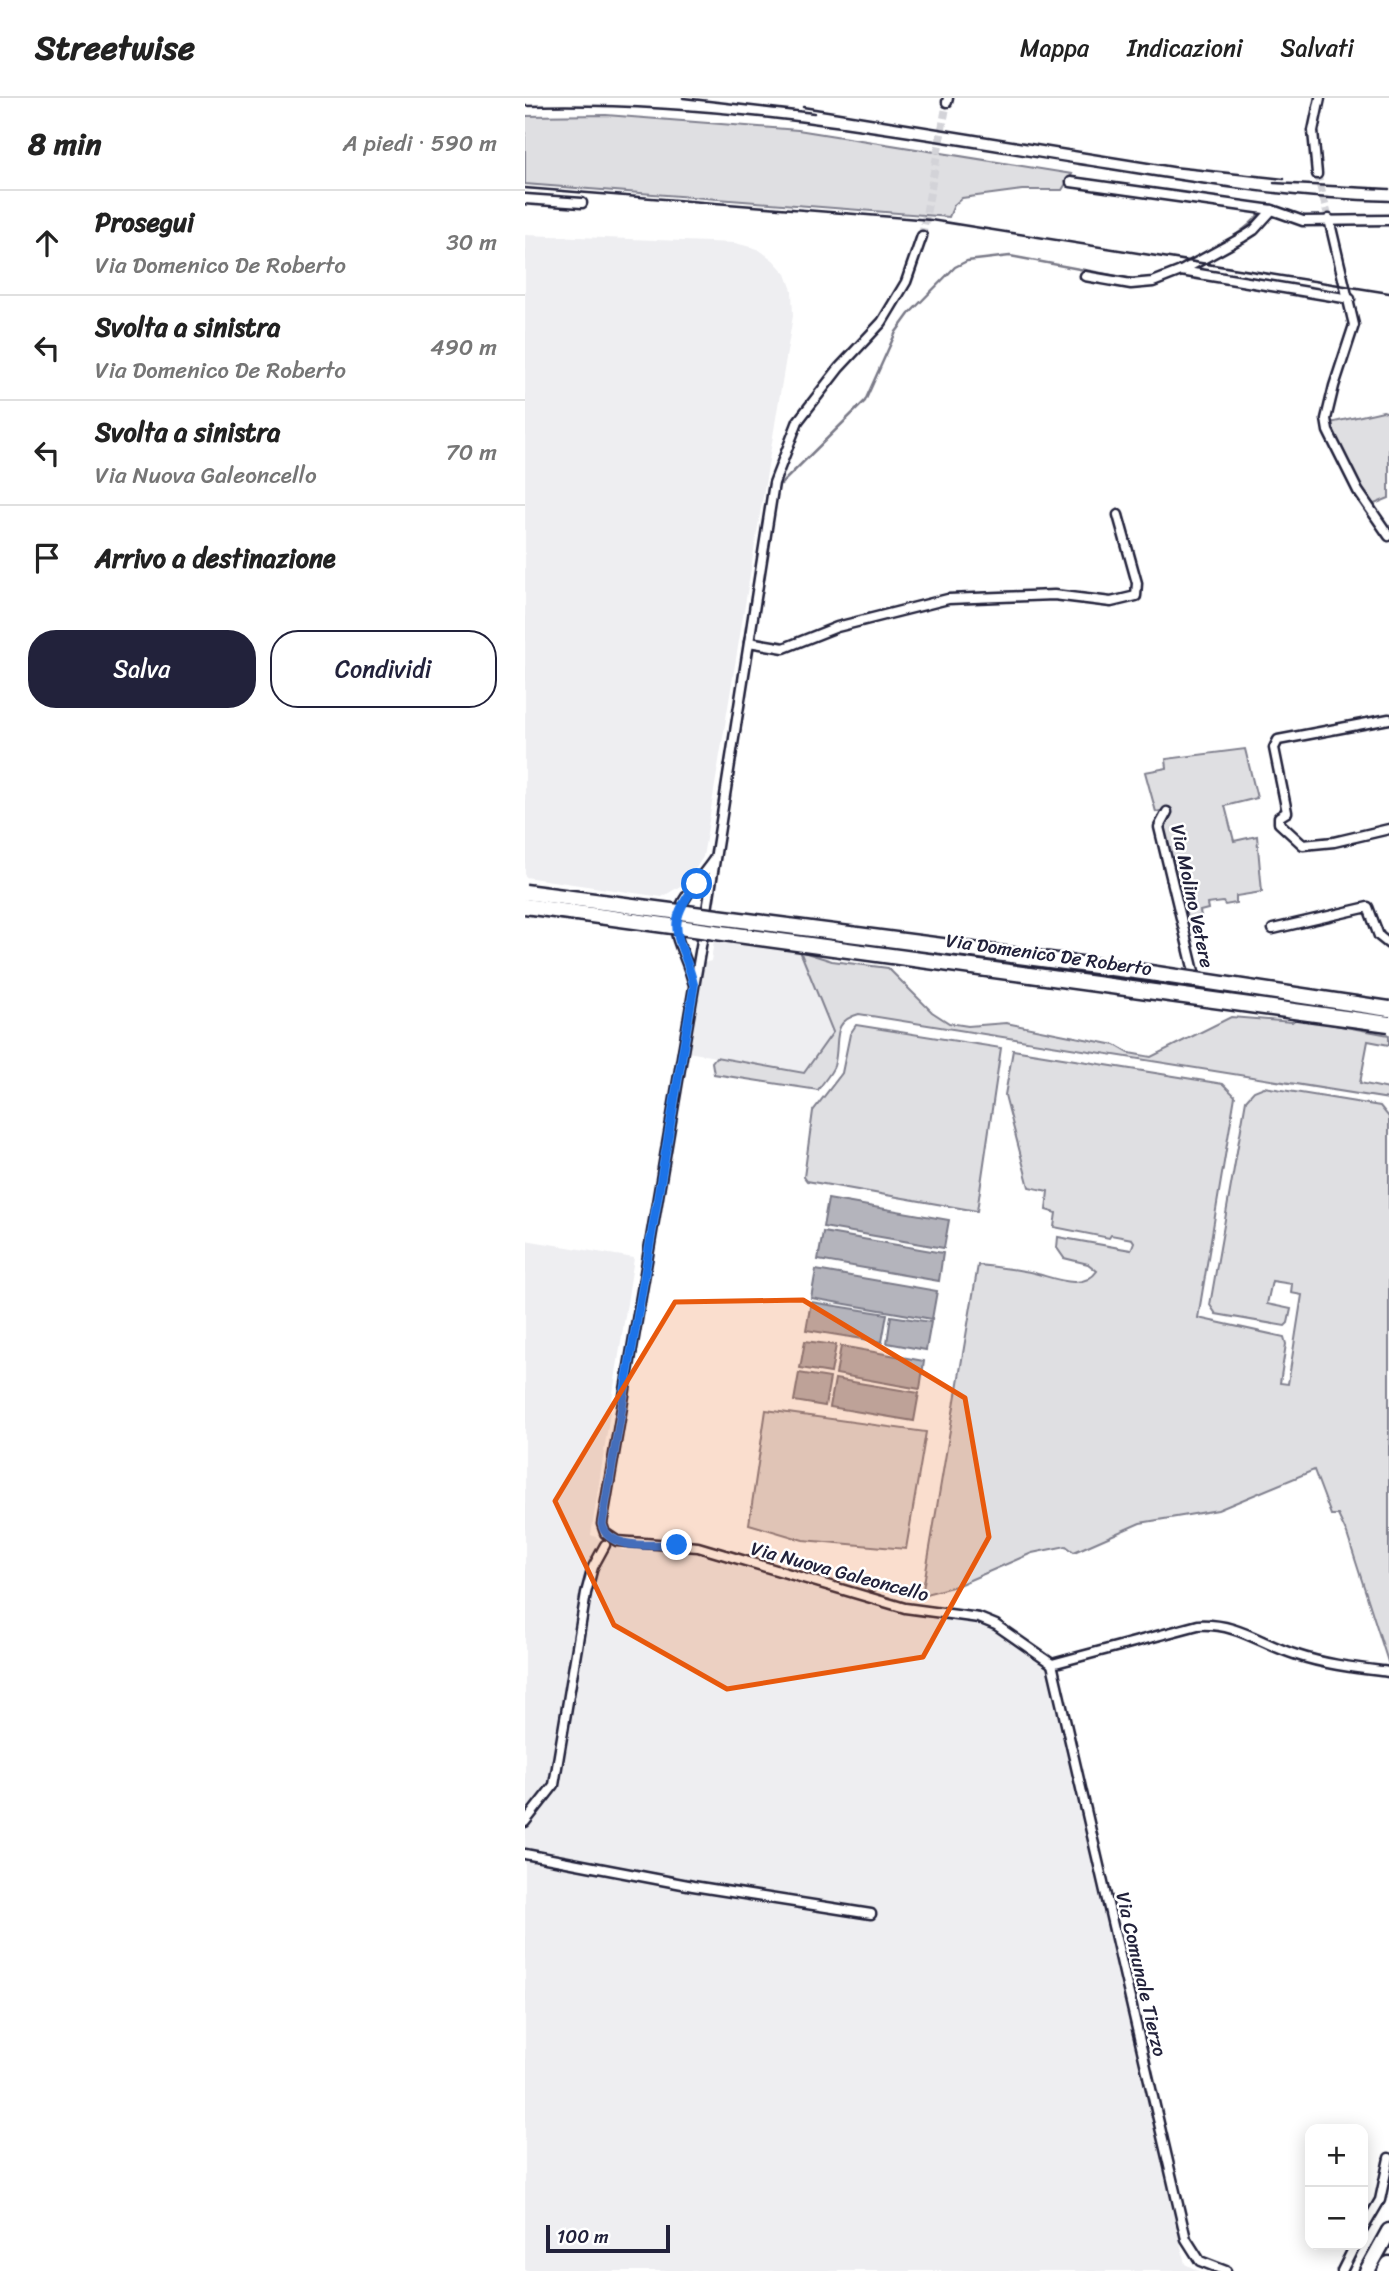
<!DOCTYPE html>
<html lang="it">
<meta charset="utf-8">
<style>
body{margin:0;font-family:Sriracha,sans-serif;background:#f2f2f2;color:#222}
.controls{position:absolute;right:21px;bottom:21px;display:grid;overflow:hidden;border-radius:14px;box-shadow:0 4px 18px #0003}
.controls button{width:63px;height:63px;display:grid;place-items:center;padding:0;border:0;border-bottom:2px solid #e0e0e0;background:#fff;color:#222;font:35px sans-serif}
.scale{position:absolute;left:21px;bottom:18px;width:124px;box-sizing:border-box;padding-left:7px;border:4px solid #22223b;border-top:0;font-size:19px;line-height:24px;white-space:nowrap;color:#22223b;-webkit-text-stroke:5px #fff;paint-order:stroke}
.stop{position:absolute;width:21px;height:21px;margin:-16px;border:5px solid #1a73e8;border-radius:50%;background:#fff}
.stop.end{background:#1a73e8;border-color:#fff;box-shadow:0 2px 7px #0008}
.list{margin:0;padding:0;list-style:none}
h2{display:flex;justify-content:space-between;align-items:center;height:91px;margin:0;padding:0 28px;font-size:30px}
h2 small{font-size:23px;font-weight:400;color:#767676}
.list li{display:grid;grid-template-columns:46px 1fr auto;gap:21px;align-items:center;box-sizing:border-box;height:105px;padding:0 28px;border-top:2px solid #e0e0e0}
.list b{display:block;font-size:26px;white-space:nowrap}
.list p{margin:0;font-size:23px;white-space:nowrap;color:#767676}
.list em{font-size:23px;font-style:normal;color:#767676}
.actions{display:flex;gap:14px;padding:21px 28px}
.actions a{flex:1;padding:16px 0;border:2px solid #22223b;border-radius:28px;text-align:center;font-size:24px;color:#22223b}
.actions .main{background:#22223b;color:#fff}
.icon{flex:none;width:38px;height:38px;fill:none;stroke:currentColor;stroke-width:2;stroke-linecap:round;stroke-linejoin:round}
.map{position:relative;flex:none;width:864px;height:2173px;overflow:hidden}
header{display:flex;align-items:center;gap:42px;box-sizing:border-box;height:98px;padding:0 35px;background:#fff;border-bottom:2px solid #e0e0e0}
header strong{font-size:33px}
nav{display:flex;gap:38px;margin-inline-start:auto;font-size:24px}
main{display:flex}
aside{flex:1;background:#fff}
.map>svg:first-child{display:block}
</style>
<header>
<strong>Streetwise</strong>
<nav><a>Mappa</a><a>Indicazioni</a><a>Salvati</a></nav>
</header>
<main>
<aside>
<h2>8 min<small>A piedi · 590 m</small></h2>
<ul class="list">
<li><svg class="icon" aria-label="ahead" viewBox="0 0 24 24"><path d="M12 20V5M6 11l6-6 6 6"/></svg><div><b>Prosegui</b><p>Via Domenico De Roberto</p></div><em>30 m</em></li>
<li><svg class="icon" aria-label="left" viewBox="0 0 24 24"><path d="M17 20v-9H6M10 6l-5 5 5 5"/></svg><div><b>Svolta a sinistra</b><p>Via Domenico De Roberto</p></div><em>490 m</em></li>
<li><svg class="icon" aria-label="left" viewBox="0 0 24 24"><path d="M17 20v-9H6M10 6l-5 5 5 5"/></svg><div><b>Svolta a sinistra</b><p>Via Nuova Galeoncello</p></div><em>70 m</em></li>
<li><svg class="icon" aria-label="arrive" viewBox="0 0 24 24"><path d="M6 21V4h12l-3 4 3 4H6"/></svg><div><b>Arrivo a destinazione</b></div></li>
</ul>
<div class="actions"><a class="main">Salva</a><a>Condividi</a></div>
</aside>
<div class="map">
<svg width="864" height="2173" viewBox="0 0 864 2173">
<rect width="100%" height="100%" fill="#fff"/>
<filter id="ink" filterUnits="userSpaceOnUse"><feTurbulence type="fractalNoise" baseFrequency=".0143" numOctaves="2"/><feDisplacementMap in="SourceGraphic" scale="14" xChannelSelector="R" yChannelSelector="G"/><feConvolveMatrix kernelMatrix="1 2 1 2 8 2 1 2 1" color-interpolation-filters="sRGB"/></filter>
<g filter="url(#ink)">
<g fill="#eeeef1">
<polygon points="0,137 210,145 233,151 248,162 261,176 267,192 268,218 178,759 162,784 137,799 0,779"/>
<polygon points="189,842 275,853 308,934 279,975 163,954 178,865 186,863"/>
<polygon points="0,1142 109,1160 66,1437 98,1452 136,1450 165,1453 407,1519 444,1522 472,1532 526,1570 660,2166 674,2173 0,2173"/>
</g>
<g fill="#dfdfe2" stroke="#80808e" stroke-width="2">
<polygon points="81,17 273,32 547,76 537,92 497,92 437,100 429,107 424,119 0,86 0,18"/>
<polygon points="858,313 864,315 864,400 847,407 834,387 805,325"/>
<polygon points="720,651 732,700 700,708 709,743 732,738 737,794 711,798 711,805 700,807 698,804 682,806 683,811 675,813 676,818 661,821 638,727 639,720 646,718 644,711 631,714 620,674 642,670 641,661"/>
<path d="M 275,853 L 307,863 L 363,870 L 407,914 L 424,925 L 443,928 L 481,925 L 590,947 L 604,955 L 626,959 L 706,919 L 767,924 L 772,920 L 864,937 L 864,947 L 843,943 L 835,985 L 864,991 L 864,1001 L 334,916 C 304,924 316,944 309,968 C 306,976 298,984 293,992 L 189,976 L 187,964 L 191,959 L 279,975 L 308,934 Z"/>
<polygon points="331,927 476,950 452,1113 282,1083 279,1079 288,1013 317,975 325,936"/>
<path d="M 488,952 L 698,986 L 710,998 L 673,1220 L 759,1239 L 761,1246 L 755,1285 L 763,1286 L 777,1197 L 766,1195 L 767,1186 L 747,1183 L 742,1206 L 766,1211 L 763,1225 L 760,1228 L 691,1216 L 685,1207 L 721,1002 L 729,993 L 739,989 L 855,1008 L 864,1019 L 864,1567 L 822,1436 L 813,1417 L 806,1417 L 789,1372 L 693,1412 L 615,1425 L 549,1454 L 541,1448 L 507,1455 L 431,1488 L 397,1497 L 453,1167 C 472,1169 491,1171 509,1175 C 527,1179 558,1194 572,1173 L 563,1166 L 539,1160 L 532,1150 L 533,1139 L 606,1152 L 609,1144 L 607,1141 L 586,1137 L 584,1140 L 529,1129 L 531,1115 L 521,1112 L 523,1093 L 504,1089 L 480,997 Z"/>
<polygon points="241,1312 401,1334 381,1451 278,1442 224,1426"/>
</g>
<g fill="#b4b4bc" stroke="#7a7a88" stroke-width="2">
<polygon points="303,1101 424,1122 419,1150 298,1129"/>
<polygon points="298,1134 418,1155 414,1183 293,1162"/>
<polygon points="291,1172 412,1193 407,1221 286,1200"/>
<polygon points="286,1204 362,1216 357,1244 281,1232"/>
<polygon points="366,1218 406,1224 401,1252 362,1245"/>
<polygon points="280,1243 311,1247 306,1275 275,1270"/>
<polygon points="316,1248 399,1263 395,1291 311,1276"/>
<polygon points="274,1275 305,1280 300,1308 269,1303"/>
<polygon points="310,1281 394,1295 389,1323 305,1309"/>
</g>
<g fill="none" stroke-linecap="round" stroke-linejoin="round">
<g stroke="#7a7a88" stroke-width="2.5">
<path d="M 623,181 C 648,174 724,136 735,114"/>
<polyline points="256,386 340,303 371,234 384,216 430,169 442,163 485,158 613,182"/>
</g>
<g stroke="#d3d3d8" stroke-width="8" stroke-dasharray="8 4" stroke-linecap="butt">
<polyline points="792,76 804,121"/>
<polyline points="397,138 422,4"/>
</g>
<defs>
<g id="street">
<polyline points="422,4 423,0"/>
<polyline points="792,76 788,33 795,0"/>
<polyline points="546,84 747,112 778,123 864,122"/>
<polyline points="0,101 57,105"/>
<polyline points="804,121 829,227 809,288 801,321 803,333 833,393 864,438"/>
<polyline points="397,138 381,184 357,224 314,270 273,323 249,385 180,825 77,1426 80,1435 92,1443 173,1449 380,1510 454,1520 471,1527 527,1566"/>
<polyline points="656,173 825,201"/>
<polyline points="560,178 606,186 628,184 656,173 718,139 729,132 747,112"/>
<polyline points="224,544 259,550 312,529 423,501 529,497 586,504 611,498 612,485 593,417"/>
<polyline points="864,621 753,642 749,650 762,714 754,719 754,725 778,747 809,744 864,731"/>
<polyline points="642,714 634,729 671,882"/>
<polyline points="83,812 864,919"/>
<polyline points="748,831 843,809 854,838 864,846"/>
<path d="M 168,884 C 164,868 158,857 153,842 C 142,811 173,785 189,761"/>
<polyline points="527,1566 661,2141 675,2163 701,2173"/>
<path d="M 527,1566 L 673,1527 C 714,1525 735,1546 772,1557 C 802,1567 833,1570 864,1574"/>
<polyline points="0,1724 29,1687 61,1495 68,1469 80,1447"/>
<polyline points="0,1756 168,1788 346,1816"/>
<polyline points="838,2131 855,2102 864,2060"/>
<polyline points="817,2173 830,2147"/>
</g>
<g id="highway">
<polyline points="842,2173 864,2133"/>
<polyline points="860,2173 864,2166"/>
</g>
</defs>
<use href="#street" stroke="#22223b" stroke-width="13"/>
<use href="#highway" stroke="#22223b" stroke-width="19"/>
<use href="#street" stroke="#fff" stroke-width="8"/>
<use href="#highway" stroke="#fff" stroke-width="14"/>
<g stroke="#22223b" stroke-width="2.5">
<polyline points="158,0 289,15"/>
<path d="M 0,8 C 197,2 391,41 585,71 C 677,86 770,101 864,103"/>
<polyline points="278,9 649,69 759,81"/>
<polyline points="749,85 864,91"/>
<polyline points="0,90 406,122 864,195"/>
</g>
<defs>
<g id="highway-bridge">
<polyline points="0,794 625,875 864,911"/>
<polyline points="0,808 864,926"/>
</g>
</defs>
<use href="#highway-bridge" stroke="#22223b" stroke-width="19" stroke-linecap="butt"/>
<use href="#highway-bridge" stroke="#fff" stroke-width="14"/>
</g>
</g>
<g fill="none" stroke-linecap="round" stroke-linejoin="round" filter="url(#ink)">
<path stroke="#1a73e8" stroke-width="9" d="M 152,1447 C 131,1446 83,1454 77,1426 L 169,888 C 158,840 135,831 172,786"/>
</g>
<path fill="#e8590c" fill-opacity="0.2" stroke="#e8590c" stroke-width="5" stroke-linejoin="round" d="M 278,1202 L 440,1300 L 464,1439 L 398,1559 L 202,1591 L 89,1527 L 30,1403 L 150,1204 Z"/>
<g text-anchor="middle" stroke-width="5" stroke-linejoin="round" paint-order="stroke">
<g font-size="19" fill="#22223b" stroke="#fff">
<text transform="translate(668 798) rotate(78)" y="7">Via Molino Vetere</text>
<text transform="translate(524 856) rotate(8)" y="7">Via Domenico De Roberto</text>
<text transform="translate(315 1473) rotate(15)" y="7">Via Nuova Galeoncello</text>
<text transform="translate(617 1876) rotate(77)" y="7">Via Comunale Tierzo</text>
</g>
</g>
</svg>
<div class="controls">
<button>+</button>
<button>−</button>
</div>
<div class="scale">100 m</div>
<div class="stop" style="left:172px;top:786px"></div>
<div class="stop end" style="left:152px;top:1447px"></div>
</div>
</main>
